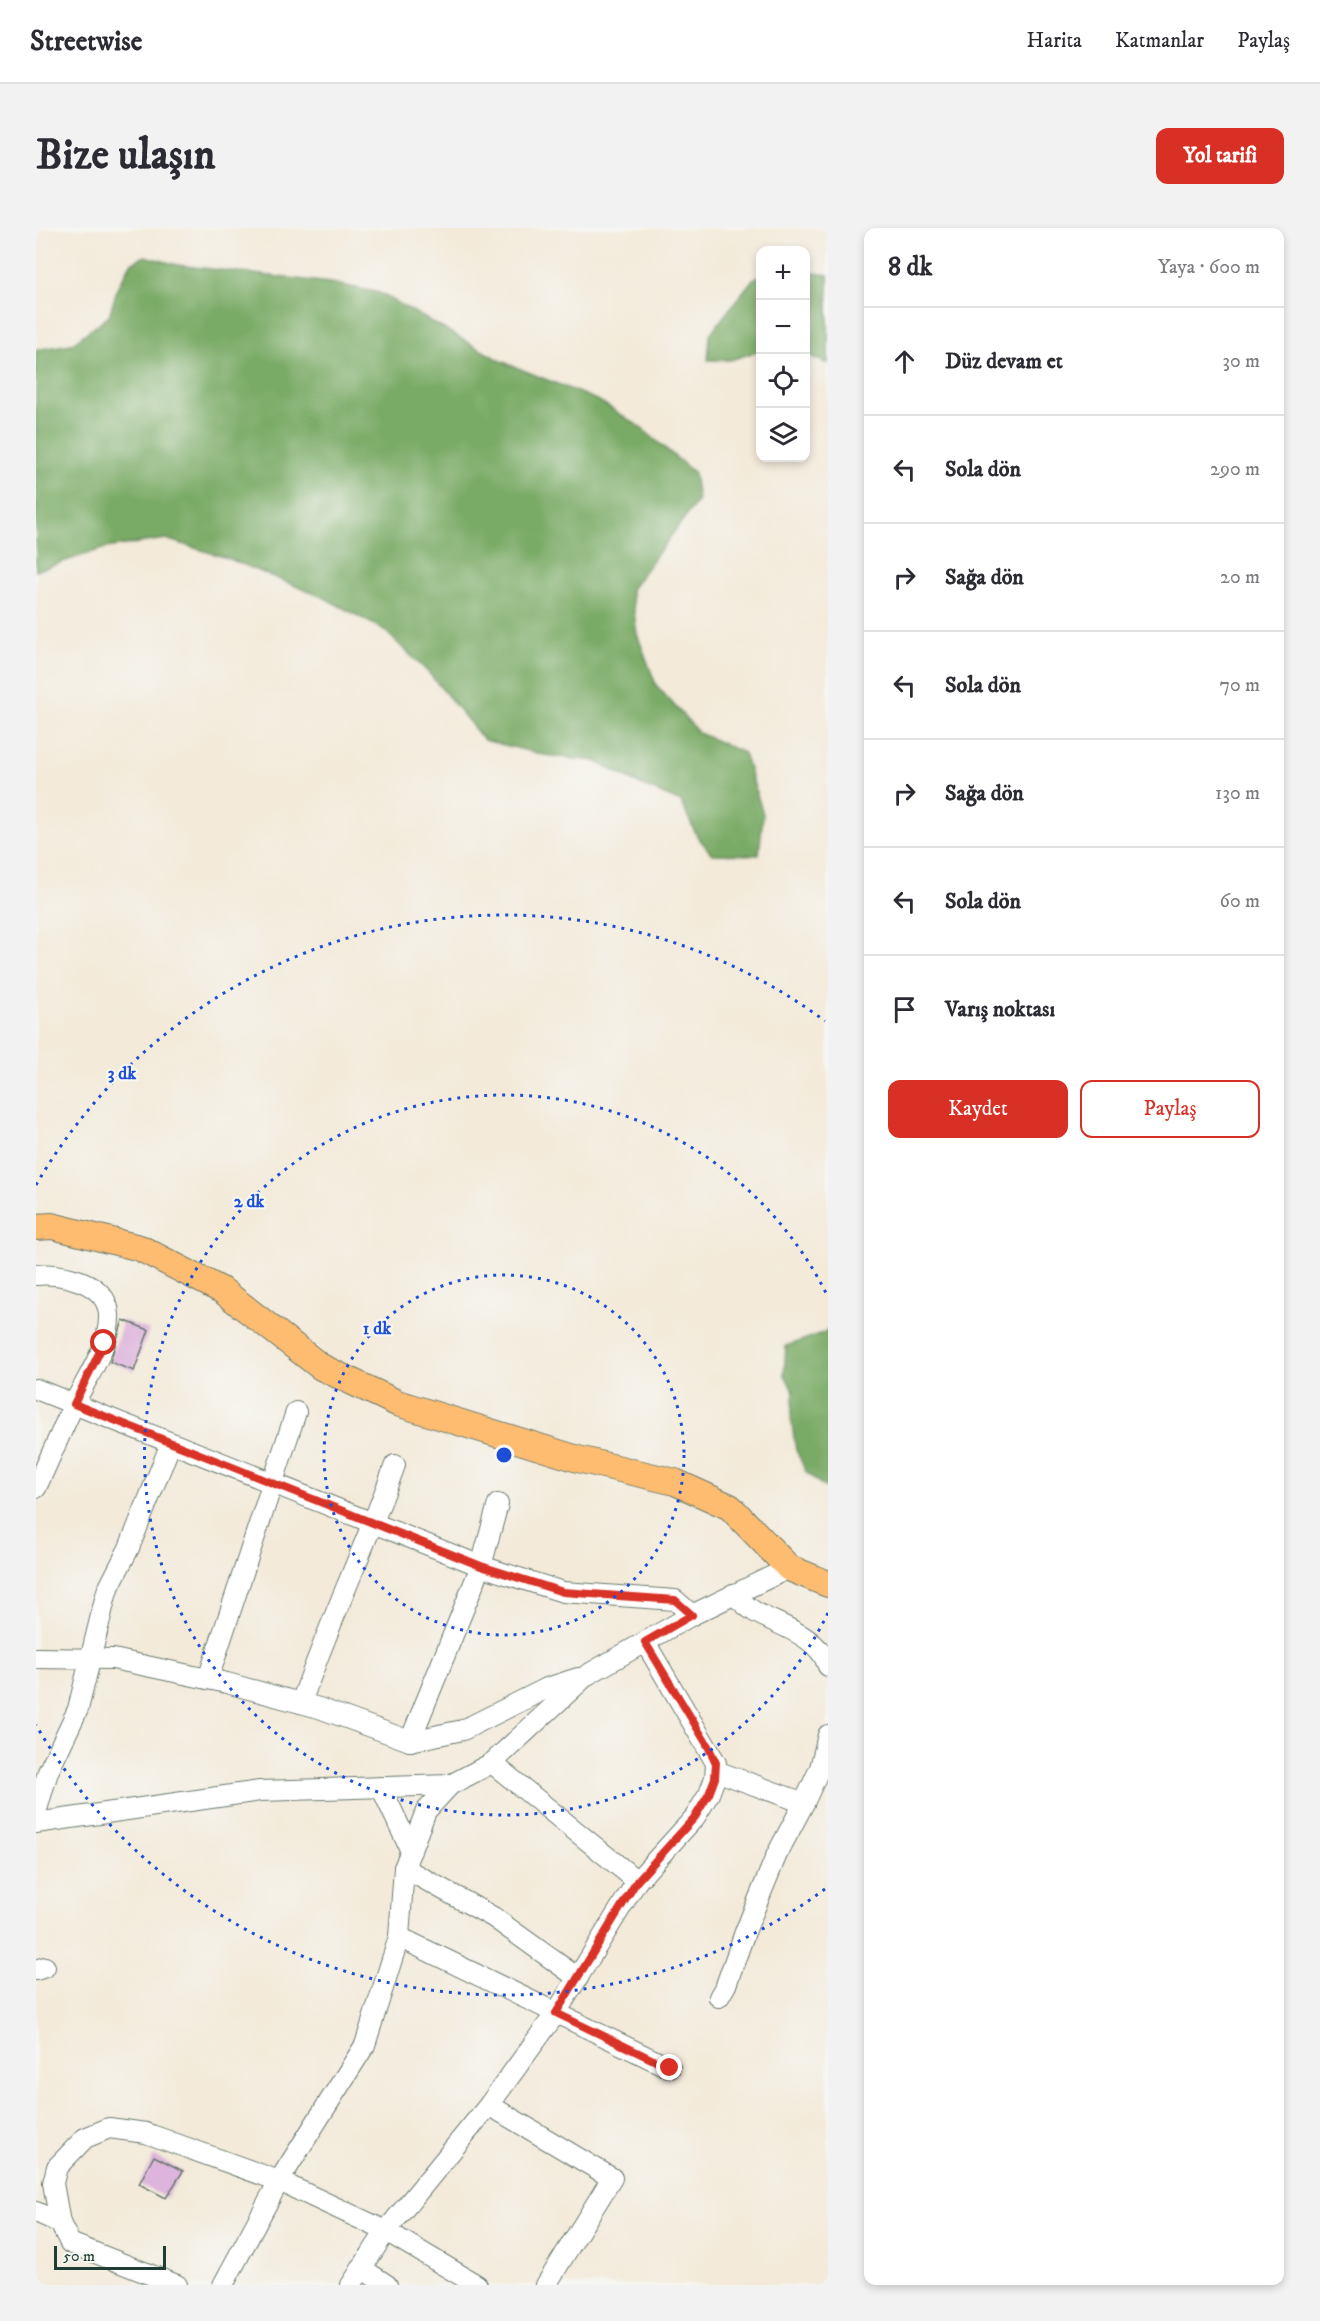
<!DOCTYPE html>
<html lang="tr">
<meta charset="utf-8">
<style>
body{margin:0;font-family:"IM FELL DW Pica",serif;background:#f2f2f3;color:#2b2b33}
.controls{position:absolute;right:18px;top:18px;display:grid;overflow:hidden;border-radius:12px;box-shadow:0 3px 9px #0003}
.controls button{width:54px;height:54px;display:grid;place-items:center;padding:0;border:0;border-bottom:2px solid #e1e1e2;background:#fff;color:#2b2b33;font:30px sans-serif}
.scale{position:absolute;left:18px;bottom:15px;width:112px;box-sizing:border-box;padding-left:6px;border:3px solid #1f3d34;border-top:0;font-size:16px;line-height:21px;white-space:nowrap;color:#1f3d34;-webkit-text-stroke:4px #f6f6f2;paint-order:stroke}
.stop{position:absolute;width:18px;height:18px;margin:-14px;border:4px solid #d93025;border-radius:50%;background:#fff}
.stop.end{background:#d93025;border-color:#fff;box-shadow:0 2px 6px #0008}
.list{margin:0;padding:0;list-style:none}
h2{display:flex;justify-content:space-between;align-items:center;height:78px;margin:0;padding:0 24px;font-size:26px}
h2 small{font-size:20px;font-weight:400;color:#7c7c81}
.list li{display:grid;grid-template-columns:39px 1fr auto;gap:18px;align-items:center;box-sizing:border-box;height:108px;padding:0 24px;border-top:2px solid #e1e1e2}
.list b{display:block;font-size:22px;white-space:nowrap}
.list em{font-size:20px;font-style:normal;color:#7c7c81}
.actions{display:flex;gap:12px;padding:18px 24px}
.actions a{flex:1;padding:14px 0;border:2px solid #d93025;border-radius:12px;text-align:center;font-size:21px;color:#d93025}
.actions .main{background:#d93025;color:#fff}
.icon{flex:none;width:33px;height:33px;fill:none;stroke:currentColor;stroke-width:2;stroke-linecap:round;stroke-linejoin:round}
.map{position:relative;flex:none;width:792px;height:2057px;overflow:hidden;border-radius:12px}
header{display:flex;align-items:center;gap:36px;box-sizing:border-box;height:84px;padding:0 30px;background:#fff;border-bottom:2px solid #e1e1e2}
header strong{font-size:28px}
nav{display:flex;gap:33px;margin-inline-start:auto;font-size:21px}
.intro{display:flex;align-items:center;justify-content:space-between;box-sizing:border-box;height:144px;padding:0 36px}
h1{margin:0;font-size:42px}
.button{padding:15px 27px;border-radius:12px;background:#d93025;color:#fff;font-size:21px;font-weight:700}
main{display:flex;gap:36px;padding:0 36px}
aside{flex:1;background:#fff;border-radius:12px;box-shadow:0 3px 9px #0003}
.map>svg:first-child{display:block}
</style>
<header>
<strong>Streetwise</strong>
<nav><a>Harita</a><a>Katmanlar</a><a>Paylaş</a></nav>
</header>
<div class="intro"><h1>Bize ulaşın</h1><a class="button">Yol tarifi</a></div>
<main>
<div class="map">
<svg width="792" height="2057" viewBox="0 0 792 2057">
<rect width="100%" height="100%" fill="#f6f6f2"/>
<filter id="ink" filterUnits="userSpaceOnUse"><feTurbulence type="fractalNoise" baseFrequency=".0167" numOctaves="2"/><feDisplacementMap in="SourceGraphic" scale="12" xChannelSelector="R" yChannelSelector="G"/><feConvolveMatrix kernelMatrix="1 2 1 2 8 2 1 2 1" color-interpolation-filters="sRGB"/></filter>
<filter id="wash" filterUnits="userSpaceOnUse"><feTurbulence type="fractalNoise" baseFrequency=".008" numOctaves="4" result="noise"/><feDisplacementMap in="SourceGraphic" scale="24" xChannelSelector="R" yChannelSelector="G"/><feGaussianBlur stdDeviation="1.35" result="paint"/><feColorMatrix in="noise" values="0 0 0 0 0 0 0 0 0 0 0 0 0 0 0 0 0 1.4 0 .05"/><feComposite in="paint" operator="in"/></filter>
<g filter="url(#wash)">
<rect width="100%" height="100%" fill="#f3ead9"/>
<g fill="#7aab66" stroke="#4c744d" stroke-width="1.5">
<polygon points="109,28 142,37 295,55 344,65 465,133 563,173 603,198 658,245 662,272 595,361 601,406 620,457 663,505 708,525 727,586 723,627 676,626 661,608 645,574 605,557 559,533 508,527 448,512 392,444 348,402 289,370 191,330 130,311 69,320 0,343 0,122 35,116 73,88 82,58 95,35"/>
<polygon points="770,44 792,47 792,136 770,126"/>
<polygon points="724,48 724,123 694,132 672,132 674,106 717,51"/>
<polygon points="792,1101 792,1258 788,1259 770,1244 760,1222 755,1190 758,1163 748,1146 750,1118 787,1105"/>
</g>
<g id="blocks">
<g fill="#ddb4db">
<polygon points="87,1092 113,1102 98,1143 74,1134"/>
<polygon points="118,1928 147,1943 130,1970 103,1956"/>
</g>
</g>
</g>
<g filter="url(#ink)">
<use href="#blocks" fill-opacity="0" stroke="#697a6e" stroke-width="1.5"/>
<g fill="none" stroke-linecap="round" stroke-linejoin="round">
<defs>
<g id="minor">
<path d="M 0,1047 C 25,1044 72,1054 73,1087 C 74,1118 51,1149 38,1176 C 25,1204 13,1232 0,1260"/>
<polyline points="0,1161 445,1338 527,1364 639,1372 656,1387"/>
<path d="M 697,1366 C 704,1372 711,1379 719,1384 C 744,1398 783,1408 792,1438"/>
<polyline points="0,1430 77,1431 191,1455 283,1480 374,1513 427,1502 511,1460 542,1450"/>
<polyline points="172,1451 260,1184"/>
<path d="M 265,1475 C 293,1395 330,1317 359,1237"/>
<polyline points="374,1513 445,1338 462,1276"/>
<polyline points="456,1535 601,1653"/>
<polyline points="680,1543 768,1575"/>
<polyline points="345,1559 375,1623"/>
<polyline points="0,1585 12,1544 42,1481 71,1363 93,1320 135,1215"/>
<polyline points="0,1595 224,1563 414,1557"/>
<polyline points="368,1640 457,1689 542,1750"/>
<polyline points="363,1709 634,1840"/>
<polyline points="0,1742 9,1739"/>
<polyline points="683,1769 690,1757 709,1704 741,1626 768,1575 784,1540 792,1507"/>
<polyline points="453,1877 576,1950 510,2057"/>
<polyline points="0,1984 24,1995 34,2015 141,2057"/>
<polyline points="24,1995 17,1955 21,1939 49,1910 73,1900 110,1905 243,1953 350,2003 441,2057"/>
<polyline points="325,2040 351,2057"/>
<polyline points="187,2057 243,1953 329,1817 363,1709 368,1640 390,1583 414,1557 456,1535 551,1447 656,1387 753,1340"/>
<polyline points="315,2057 350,2003 453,1877 520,1785 601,1653 659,1589 673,1566 679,1550 680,1535 609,1414"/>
</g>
<polyline id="major" points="0,999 16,998 104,1020 187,1063 285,1139 361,1175 542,1231 639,1254 694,1279 753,1340 792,1356"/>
</defs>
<use href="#minor" stroke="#697a6e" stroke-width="22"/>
<use href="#major" stroke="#697a6e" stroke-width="28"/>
<use href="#minor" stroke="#fff" stroke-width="20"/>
<use href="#major" stroke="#fdbc70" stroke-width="26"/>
</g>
</g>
<g fill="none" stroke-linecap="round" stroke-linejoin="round" filter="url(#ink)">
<polyline stroke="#d93025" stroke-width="8" points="68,1115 38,1176 445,1338 527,1364 639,1372 656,1387 609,1414 672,1518 680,1535 679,1550 673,1566 659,1589 601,1653 520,1785 634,1840"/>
</g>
<g fill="none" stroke="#1d4ed8" stroke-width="3" stroke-dasharray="3 6">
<circle cx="468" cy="1227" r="180"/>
<path d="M792 1385A360 360 0 1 1 792 1069"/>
<path d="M789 1661A540 540 0 0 1 0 1497M0 957A540 540 0 0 1 789 793"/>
</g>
<circle cx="468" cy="1227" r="9" fill="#1d4ed8" stroke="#f6f6f2" stroke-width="3"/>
<g font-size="18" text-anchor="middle" font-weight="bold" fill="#1d4ed8" stroke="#f6f6f2" stroke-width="4.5" stroke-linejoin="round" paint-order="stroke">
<text x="86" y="851">3 dk</text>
<text x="213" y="979">2 dk</text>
<text x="341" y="1106">1 dk</text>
</g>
</svg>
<div class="controls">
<button>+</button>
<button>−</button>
<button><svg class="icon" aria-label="locate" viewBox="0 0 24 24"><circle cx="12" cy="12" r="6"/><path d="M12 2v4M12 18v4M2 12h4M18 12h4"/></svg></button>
<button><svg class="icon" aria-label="layers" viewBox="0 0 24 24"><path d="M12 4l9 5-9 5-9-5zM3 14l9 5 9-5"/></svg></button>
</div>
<div class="scale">50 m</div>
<div class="stop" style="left:68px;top:1115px"></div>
<div class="stop end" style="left:634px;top:1840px"></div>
</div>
<aside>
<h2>8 dk<small>Yaya · 600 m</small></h2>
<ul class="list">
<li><svg class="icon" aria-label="ahead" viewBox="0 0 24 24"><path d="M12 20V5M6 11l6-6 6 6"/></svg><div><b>Düz devam et</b></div><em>30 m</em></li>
<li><svg class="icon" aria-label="left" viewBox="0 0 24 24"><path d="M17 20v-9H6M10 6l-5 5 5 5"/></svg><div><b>Sola dön</b></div><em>290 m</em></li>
<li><svg class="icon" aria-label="right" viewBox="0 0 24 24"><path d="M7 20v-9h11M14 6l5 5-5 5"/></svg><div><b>Sağa dön</b></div><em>20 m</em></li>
<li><svg class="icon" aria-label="left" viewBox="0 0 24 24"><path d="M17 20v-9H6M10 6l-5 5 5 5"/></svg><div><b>Sola dön</b></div><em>70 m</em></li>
<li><svg class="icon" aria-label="right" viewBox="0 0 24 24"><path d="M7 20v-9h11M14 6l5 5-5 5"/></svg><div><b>Sağa dön</b></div><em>130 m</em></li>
<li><svg class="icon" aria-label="left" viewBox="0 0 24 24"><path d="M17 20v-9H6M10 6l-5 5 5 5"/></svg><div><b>Sola dön</b></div><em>60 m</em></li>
<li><svg class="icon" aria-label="arrive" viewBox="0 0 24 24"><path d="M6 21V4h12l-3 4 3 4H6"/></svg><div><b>Varış noktası</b></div></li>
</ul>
<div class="actions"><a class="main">Kaydet</a><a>Paylaş</a></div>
</aside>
</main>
